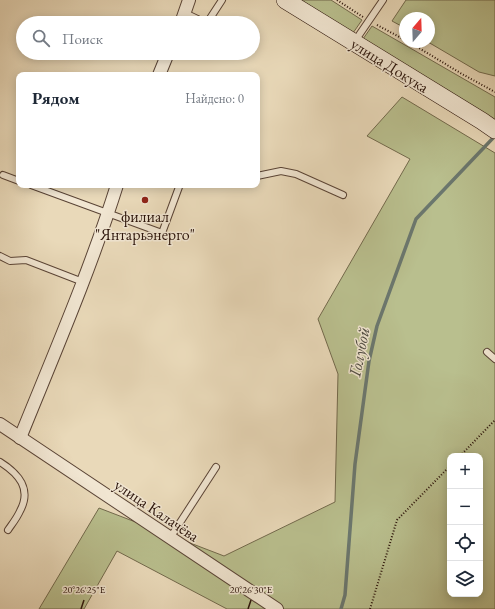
<!DOCTYPE html>
<html lang="ru">
<meta charset="utf-8">
<style>
body{margin:0;font-family:"EB Garamond",serif;background:#f2f2f3;color:#1f2937}
.controls{position:absolute;right:12px;bottom:12px;display:grid;overflow:hidden;border-radius:8px;box-shadow:0 2px 10px #0003}
.controls button{width:36px;height:36px;display:grid;place-items:center;padding:0;border:0;border-bottom:1px solid #e0e1e3;background:#fff;color:#1f2937;font:20px sans-serif}
.compass{position:absolute;left:399px;top:12px;width:36px;height:36px;border-radius:50%;background:#fff;box-shadow:0 2px 10px #0003;rotate:19deg}
.list{margin:0;padding:0;list-style:none}
h2{display:flex;justify-content:space-between;align-items:center;height:52px;margin:0;padding:0 16px;font-size:17px}
h2 small{font-size:13px;font-weight:400;color:#747a83}
.icon{flex:none;width:22px;height:22px;fill:none;stroke:currentColor;stroke-width:2;stroke-linecap:round;stroke-linejoin:round}
.map{position:relative;flex:none;width:495px;height:609px;overflow:hidden}
.search{position:absolute;background:#fff;box-shadow:0 2px 10px #0003;left:16px;top:16px;width:244px;height:44px;display:flex;align-items:center;gap:10px;box-sizing:border-box;padding:0 14px;border-radius:22px;color:#747a83;font-size:15px}
.panel{position:absolute;background:#fff;box-shadow:0 2px 10px #0003;left:16px;top:72px;width:244px;height:116px;border-radius:8px}
.map>svg:first-child{display:block}
</style>
<div class="map">
<svg width="495" height="609" viewBox="0 0 495 609">
<rect width="100%" height="100%" fill="#e9d9b9"/>
<filter id="stains"><feTurbulence type="fractalNoise" baseFrequency=".005" numOctaves="4"/><feColorMatrix values="0 0 0 0 .2 0 0 0 0 .09 0 0 0 0 .02 0 0 0 .5 -.17"/></filter>
<radialGradient id="worn" r=".72"><stop offset=".6" stop-color="#630" stop-opacity="0"/><stop offset="1" stop-color="#630" stop-opacity=".3"/></radialGradient>
<g fill="#b9bf8e" stroke="#72694c" fill-rule="evenodd">
<polygon points="301,0 331,0 362,20 353,33"/>
<polygon points="406,0 495,0 495,76 479,72 428,42 429,42 429,18 405,18 405,28 392,21"/>
<polygon points="372,26 495,97 495,121 363,39"/>
<path d="M 402,97 L 495,153 L 495,609 L 227,609 L 117,551 L 84,609 L 39,609 L 99,508 L 224,556 L 335,502 L 338,374 L 318,319 L 410,159 L 367,136 ZM 450,456 L 480,456 L 480,594 L 450,594 Z"/>
</g>
<g fill="none" stroke-linecap="round" stroke-linejoin="round">
<polyline stroke="#6b776e" stroke-width="3.5" points="341,609 345,595 355,464 369,361 377,326 416,219 495,136"/>
<defs>
<g id="lane">
<polyline points="185,13 206,23"/>
<polyline points="207,23 222,0"/>
<polyline points="355,41 383,0"/>
<polyline points="3,175 19,181"/>
<polyline points="257,176 281,171 296,174 343,195"/>
<polyline points="31,185 162,233 179,187"/>
<polyline points="0,256 10,261 26,260 83,282"/>
<polyline points="487,352 495,359"/>
<path d="M 0,462 C 19,474 32,489 20,511 C 17,518 12,524 8,530"/>
<polyline points="170,538 216,467"/>
</g>
<g id="street">
<polyline points="181,23 189,0"/>
<polyline points="159,75 168,53"/>
<polyline points="0,424 277,609"/>
<path d="M 20,438 C 54,354 90,271 117,185"/>
</g>
<polyline id="secondary" points="285,0 482,121 495,130"/>
</defs>
<use href="#lane" stroke="#5a4436" stroke-width="8"/>
<use href="#street" stroke="#5a4436" stroke-width="14"/>
<use href="#secondary" stroke="#2a130a" stroke-width="18"/>
<g stroke="#2a130a" stroke-width="2" stroke-dasharray="1 2" stroke-linecap="butt">
<polyline points="337,0 363,17"/>
<polyline points="377,25 405,40"/>
<polyline points="409,42 462,74 495,92"/>
<polyline points="460,456 495,420"/>
<polyline points="370,609 397,520 450,466"/>
</g>
<use href="#lane" stroke="#f1e6d2" stroke-width="6"/>
<use href="#street" stroke="#f1e6d2" stroke-width="12"/>
<use href="#secondary" stroke="#f1e6d2" stroke-width="17"/>
</g>
<path fill="none" stroke="#2a130a" stroke-width="1.5" d="M 81,609 L 84,600M 248,609 L 251,600"/>
<circle fill="#8f2418" stroke="#f1e6d2" stroke-width="1.5" cx="145" cy="200" r="4"/>
<g text-anchor="middle" stroke-width="3" stroke-linejoin="round" paint-order="stroke">
<g font-size="16" fill="#2a130a" stroke="#f1e6d2">
<text transform="translate(390 65) rotate(32)" y="6">улица Докука</text>
<text transform="translate(157 510) rotate(34)" y="6">улица Калачёва</text>
</g>
<g font-size="16" fill="#2a130a" stroke="#f1e6d2">
<text x="145" y="222">филиал<tspan x="145" dy="18">"Янтарьэнерго"</tspan></text>
</g>
<g font-size="17" font-style="italic" fill="#504d44" stroke="#f1e6d2">
<text transform="translate(359 352) rotate(-79)" y="6">Голубой</text>
</g>
</g>
<g font-size="10" text-anchor="middle" fill="#2a130a" stroke="#f1e6d2" stroke-width="3" stroke-linejoin="round" paint-order="stroke">
<text x="84" y="593">20°26'25"E</text>
<text x="251" y="593">20°26'30"E</text>
</g>
<rect width="100%" height="100%" filter="url(#stains)"/>
<rect width="100%" height="100%" fill="url(#worn)"/>
</svg>
<div class="controls">
<button>+</button>
<button>−</button>
<button><svg class="icon" aria-label="locate" viewBox="0 0 24 24"><circle cx="12" cy="12" r="6"/><path d="M12 2v4M12 18v4M2 12h4M18 12h4"/></svg></button>
<button><svg class="icon" aria-label="layers" viewBox="0 0 24 24"><path d="M12 4l9 5-9 5-9-5zM3 14l9 5 9-5"/></svg></button>
</div>
<svg class="compass" viewBox="-18 -18 36 36"><path d="M0-13l5 13h-10z" fill="#e53935"/><path d="M0 13l5-13h-10z" fill="#747a83"/></svg>
<div class="search"><svg class="icon" aria-label="search" viewBox="0 0 24 24"><circle cx="10" cy="10" r="6"/><path d="M15 15l6 6"/></svg>Поиск</div>
<section class="panel">
<h2>Рядом<small>Найдено: 0</small></h2>
<ul class="list">
</ul>
</section>
</div>
